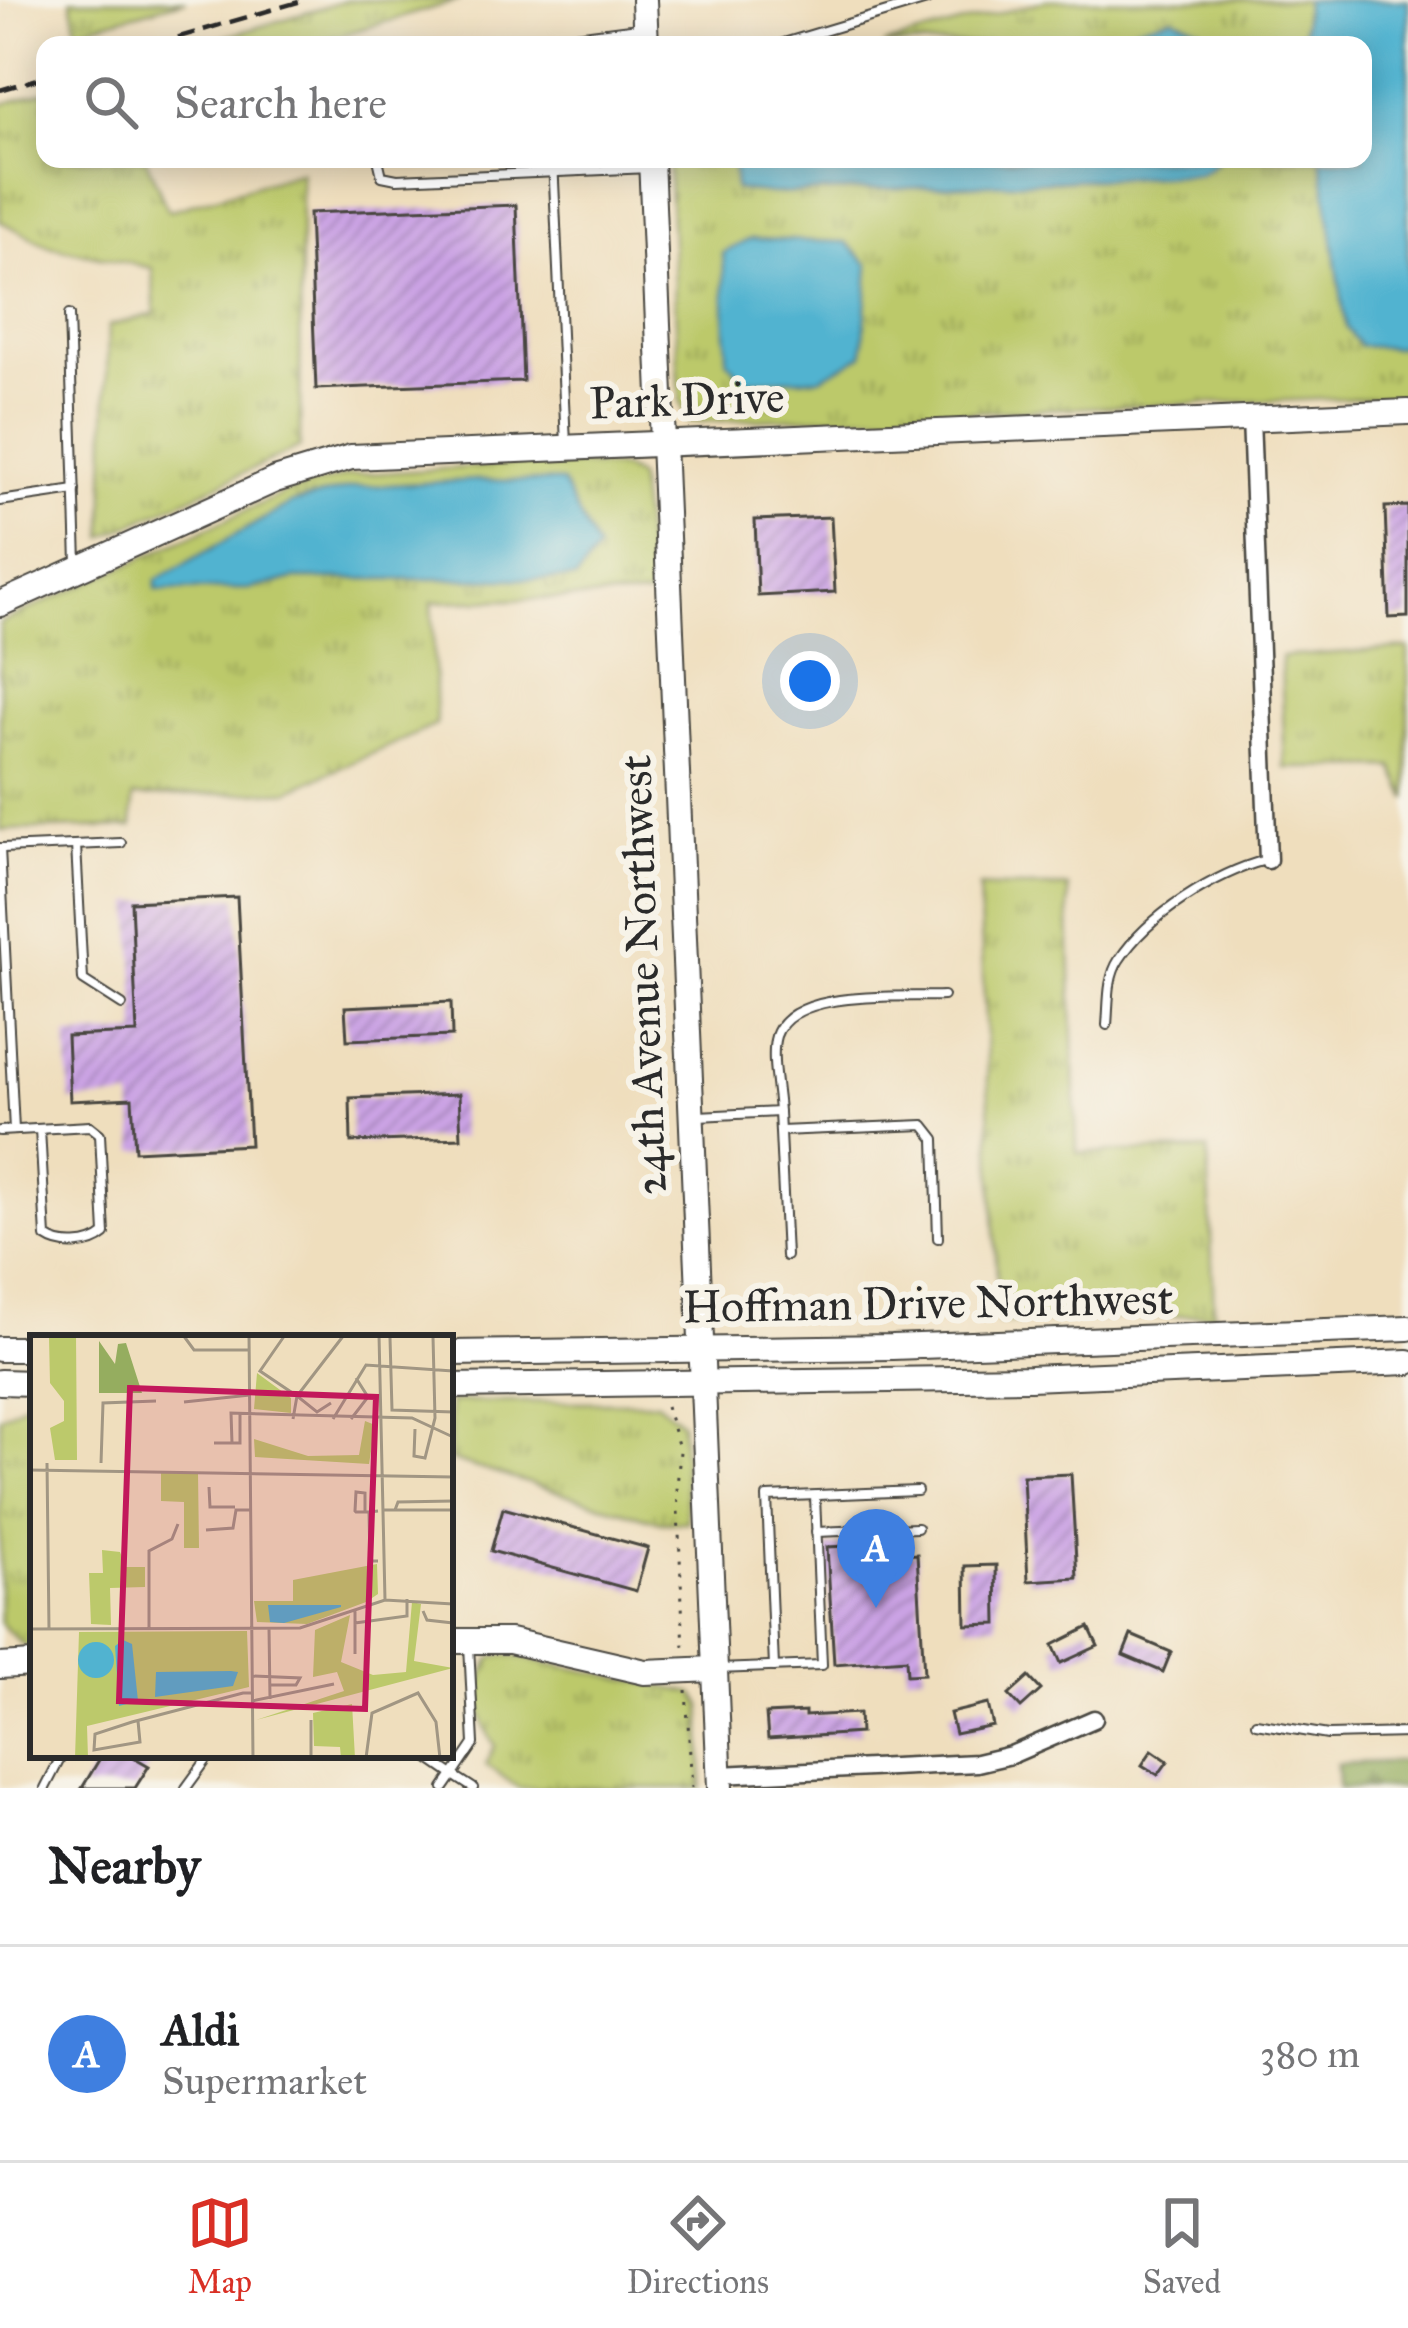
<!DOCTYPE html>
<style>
body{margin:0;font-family:"IM FELL Great Primer",serif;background:#f2f2f2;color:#202124}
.you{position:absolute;left:810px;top:681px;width:42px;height:42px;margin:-30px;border:9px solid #fff;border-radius:50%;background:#1a73e8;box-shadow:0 0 0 18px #1a73e833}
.badge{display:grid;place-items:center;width:78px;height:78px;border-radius:50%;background:#d93025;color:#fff;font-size:39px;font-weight:700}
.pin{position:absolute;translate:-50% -99px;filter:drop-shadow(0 3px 6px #0008)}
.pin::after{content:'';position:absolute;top:63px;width:42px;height:36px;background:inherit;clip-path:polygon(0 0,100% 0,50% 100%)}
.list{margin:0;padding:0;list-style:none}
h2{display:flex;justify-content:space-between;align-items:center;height:156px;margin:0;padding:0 48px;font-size:51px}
h2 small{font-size:39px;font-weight:400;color:#757577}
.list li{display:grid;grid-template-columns:78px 1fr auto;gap:36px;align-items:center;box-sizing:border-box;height:216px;padding:0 48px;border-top:3px solid #e0e0e0}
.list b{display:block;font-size:45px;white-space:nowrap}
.list p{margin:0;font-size:39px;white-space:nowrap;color:#757577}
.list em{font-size:39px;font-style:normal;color:#757577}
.icon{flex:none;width:66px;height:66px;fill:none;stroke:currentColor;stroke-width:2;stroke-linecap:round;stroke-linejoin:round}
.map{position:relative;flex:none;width:1408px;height:1788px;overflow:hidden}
.search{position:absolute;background:#fff;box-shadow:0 6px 30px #0003;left:36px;right:36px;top:36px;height:132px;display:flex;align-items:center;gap:30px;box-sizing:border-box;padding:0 42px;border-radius:24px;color:#757577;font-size:45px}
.sheet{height:372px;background:#fff}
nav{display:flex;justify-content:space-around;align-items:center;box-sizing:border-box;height:168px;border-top:3px solid #e0e0e0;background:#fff;font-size:33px;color:#757577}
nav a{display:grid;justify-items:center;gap:6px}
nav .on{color:#d93025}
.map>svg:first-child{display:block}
</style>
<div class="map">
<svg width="1408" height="1788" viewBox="0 0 1408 1788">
<defs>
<pattern id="grass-tufts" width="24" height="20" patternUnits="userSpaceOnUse" patternTransform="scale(3)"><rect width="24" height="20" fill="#bcc96b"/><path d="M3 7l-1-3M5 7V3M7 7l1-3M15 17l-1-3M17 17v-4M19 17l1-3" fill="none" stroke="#99a358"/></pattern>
<pattern id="forest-firs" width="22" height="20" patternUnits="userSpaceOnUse" patternTransform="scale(3)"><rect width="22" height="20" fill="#95ad5f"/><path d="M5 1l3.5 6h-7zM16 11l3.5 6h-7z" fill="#7a8d4f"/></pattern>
<pattern id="building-hatch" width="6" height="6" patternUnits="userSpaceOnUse" patternTransform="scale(3)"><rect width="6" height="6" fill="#cba3e4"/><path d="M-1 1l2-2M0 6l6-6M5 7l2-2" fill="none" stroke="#a585b9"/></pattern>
</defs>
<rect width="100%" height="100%" fill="#f7f3e8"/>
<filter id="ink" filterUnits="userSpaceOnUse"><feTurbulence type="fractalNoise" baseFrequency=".00833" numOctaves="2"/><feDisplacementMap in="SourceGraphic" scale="24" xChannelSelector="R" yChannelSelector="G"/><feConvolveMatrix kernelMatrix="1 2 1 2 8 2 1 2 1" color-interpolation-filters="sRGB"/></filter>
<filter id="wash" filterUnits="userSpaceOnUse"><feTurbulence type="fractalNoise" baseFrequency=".004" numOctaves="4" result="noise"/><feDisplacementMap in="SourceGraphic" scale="48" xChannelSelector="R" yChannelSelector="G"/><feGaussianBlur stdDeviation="2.7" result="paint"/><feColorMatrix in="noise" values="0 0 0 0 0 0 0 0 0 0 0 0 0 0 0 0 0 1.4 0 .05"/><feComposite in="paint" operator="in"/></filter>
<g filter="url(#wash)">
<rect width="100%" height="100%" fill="#efdebd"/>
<g fill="url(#grass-tufts)" stroke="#747a4b" stroke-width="3">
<polygon points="71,0 186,0 77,30"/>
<polygon points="348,0 460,0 307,45 199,45"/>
<polygon points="1047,0 1408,0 1408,396 688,422 680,401 668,159 1363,159 1363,45 883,45"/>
<polygon points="45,91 45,159 146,159 168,211 301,172 300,447 104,537 108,326 155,314 152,268 49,246 0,221 0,105"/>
<polygon points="550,462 623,469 637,477 653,596 432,602 436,725 288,791 133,797 132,827 0,830 0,623 285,493 350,475"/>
<polygon points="1408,648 1408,799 1393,767 1285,768 1281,657"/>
<polygon points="979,887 1068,887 1077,1153 1208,1150 1214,1314 999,1323"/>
<polygon points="26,1402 33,1402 33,1646 23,1645 0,1623 0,1417"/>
<polygon points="450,1402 657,1402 681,1422 687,1522 661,1522 450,1460"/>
<path d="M 507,1655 L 694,1693 L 702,1705 L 702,1788 L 519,1788 L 486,1765 L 495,1745 C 476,1720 477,1685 491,1658 Z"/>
</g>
<polygon fill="url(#forest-firs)" stroke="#606c45" stroke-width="3" points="1408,1761 1408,1788 1338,1788 1337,1764"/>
<g fill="#51b3d0" stroke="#3e6f7e" stroke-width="3">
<polygon points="1305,0 1408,0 1408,344 1395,348 1360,346 1346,328 1321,159 1363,159 1363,45 1302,45"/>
<polygon points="1172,17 1202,29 1204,45 1075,45"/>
<polygon points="733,159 1216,159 1216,163 1199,174 772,194 735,189"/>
<polygon points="750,239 846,242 869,265 863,355 820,378 745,380 727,360 723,253"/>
<polygon points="478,480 562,482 597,550 576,579 295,579 249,589 156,590 156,580 292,503 355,487"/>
</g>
<g id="blocks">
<g fill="url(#building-hatch)">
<polygon points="516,205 523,381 316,389 309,213"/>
<polygon points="1408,506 1408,617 1389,618 1385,507"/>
<polygon points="831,517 835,592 758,596 755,520"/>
<polygon points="237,897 250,1145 135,1151 132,1098 70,1101 67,1036 137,1033 131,902"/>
<polygon points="451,1002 452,1036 347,1040 345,1007"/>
<polygon points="459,1094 461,1138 351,1142 350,1098"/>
<polygon points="1071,1474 1077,1578 1028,1581 1023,1476"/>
<polygon points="503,1508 648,1548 636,1591 491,1551"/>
<polygon points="868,1545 868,1557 917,1554 924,1674 907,1675 906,1659 834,1664 827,1547"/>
<polygon points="996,1565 997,1624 966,1625 965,1566"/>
<polygon points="1089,1627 1098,1646 1061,1663 1053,1645"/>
<polygon points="1131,1635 1171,1652 1163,1672 1123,1655"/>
<polygon points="1029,1677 1041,1690 1021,1708 1009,1695"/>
<polygon points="988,1704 993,1726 955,1734 950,1713"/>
<polygon points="805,1712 805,1716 859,1713 860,1733 768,1739 766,1714"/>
<polygon points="1152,1750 1168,1761 1158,1775 1142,1765"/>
<polygon points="102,1755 130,1755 149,1766 135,1788 82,1788"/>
</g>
</g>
</g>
<g filter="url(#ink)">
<use href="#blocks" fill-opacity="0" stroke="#484641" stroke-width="3"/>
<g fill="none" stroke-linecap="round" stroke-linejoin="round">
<defs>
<g id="lane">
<polyline points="504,45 638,28"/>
<polyline points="777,45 927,0"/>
<polyline points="378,159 382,176 397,179 650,168"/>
<polyline points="553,159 566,444"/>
<polyline points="69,315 77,563"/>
<polyline points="0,501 75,490"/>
<polyline points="76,845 83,980 122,1005"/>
<polyline points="0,848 14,1130"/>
<polyline points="2,848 121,843"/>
<path d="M 1107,1025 C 1109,1003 1107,978 1119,960 C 1148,915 1216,873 1266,860"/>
<polyline points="779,1112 786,1256"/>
<path d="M 698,1116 L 779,1112 C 778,1091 770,1056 776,1036 C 792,988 901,998 943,996"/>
<path d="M 0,1131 L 90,1126 L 100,1134 L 105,1234 C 90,1247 62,1248 46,1237 L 40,1129"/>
<polyline points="780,1131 924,1125 935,1139 938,1238"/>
<polyline points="816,1532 917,1528"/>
<polyline points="469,1645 474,1744 453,1775 473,1788"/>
<polyline points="774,1667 767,1497 917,1491"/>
<polyline points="717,1669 822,1665 815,1496"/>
<polyline points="1256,1723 1328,1735 1408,1733"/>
<polyline points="424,1755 453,1775 444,1788"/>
<polyline points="45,1788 62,1755"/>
<polyline points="186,1788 210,1755"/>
</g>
<g id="street">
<polyline points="1251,418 1268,860"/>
<polyline points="720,1775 977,1763 1011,1755 1094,1719"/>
</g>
<g id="secondary">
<polyline points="644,0 646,45"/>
<polyline points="651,159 720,1788"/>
<polyline points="0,604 275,480 351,457 1408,412"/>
<polyline points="0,1349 33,1349"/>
<polyline points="450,1353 892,1347 1408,1328"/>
<polyline points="0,1382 33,1383"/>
<polyline points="450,1386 1030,1378 1408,1362"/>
<polyline points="450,1641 510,1641 645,1672 714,1669"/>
<polyline points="0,1666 33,1664"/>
</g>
</defs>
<use href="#lane" stroke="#484641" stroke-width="12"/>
<use href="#street" stroke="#484641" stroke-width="21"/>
<use href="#secondary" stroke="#484641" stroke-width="28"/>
<g stroke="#484641" stroke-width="3" stroke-dasharray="3 9" stroke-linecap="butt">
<polyline points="666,1406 680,1451 677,1487 684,1650"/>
<polyline points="686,1690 692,1788"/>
</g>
<use href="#lane" stroke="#fff" stroke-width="8"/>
<use href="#street" stroke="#fff" stroke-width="16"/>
<use href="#secondary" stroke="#fff" stroke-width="24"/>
<g stroke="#2b2b2b" stroke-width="4.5" stroke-dasharray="18 9" stroke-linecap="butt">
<polyline points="152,45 305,0"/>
<polyline points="0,90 45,77"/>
</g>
</g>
</g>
<g text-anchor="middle" stroke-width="12" stroke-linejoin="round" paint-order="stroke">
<g font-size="45" fill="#2b2b2b" stroke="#f7f3e8">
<text transform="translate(687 399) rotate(-2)" y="16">Park Drive</text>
<text transform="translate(642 975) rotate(-92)" y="16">24th Avenue Northwest</text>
<text transform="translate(928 1302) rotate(-1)" y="16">Hoffman Drive Northwest</text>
</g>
</g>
<g transform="translate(30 1335)">
<rect width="423" height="423" fill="#efdebd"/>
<path d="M 46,0 L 47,125 L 25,125 L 20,93 L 34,86 L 34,66 L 20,48 L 19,2 ZM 227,38 L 261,63 L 261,78 L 224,74 ZM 335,86 L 345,90 L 339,129 L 225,122 L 224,104 L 278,121 L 329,120 ZM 131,137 L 168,137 L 169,213 L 154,213 L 154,167 L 131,166 ZM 72,215 L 90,217 L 96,232 L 115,232 L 115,252 L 80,253 L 81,290 L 61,289 L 59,238 L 73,238 ZM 347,229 L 348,259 L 336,267 L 277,289 L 227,287 L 224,266 L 263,266 L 263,245 ZM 382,267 L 391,269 L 384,326 L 423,333 L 226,385 L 314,356 L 307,337 L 283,342 L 285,295 L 320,280 L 311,327 L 343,340 L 376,337 ZM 217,296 L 219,352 L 57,391 L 58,423 L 45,423 L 49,297 ZM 322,369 L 325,423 L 311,423 L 310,412 L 284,411 L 283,378 Z" fill="#bcc96b"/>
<path d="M 69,6 L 85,29 L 88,9 L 96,8 L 112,58 L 69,58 Z" fill="#95ad5f"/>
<path d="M 238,270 L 311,270 L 311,272 L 254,288 L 240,287 ZM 93,305 L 102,309 L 108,366 L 89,371 L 85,311 ZM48 325a18 18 0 1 1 36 0a18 18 0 1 1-36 0ZM 201,336 L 208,337 L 203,351 L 125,362 L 126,337 Z" fill="#51b3d0"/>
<path fill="none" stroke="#a19683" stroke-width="3" d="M 153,0 L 164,15 L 219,15M 219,0 L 223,423M 255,0 L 230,36 L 267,61 L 263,84M 336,0 L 407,1M 349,0 L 355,265M 360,3 L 362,75 L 423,77M 154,67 L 220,60M 301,68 L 287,77 L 267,61 L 314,0M 303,84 L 336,30 L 423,36M 321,84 L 338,62 L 326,43M 385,94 L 384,121 L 395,123 L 405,83 L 403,2M 184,108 L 210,108 L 210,78M 202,108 L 201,78 L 382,83 L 423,102M 17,128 L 19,294M 71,128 L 73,68 L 126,66M 0,135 L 423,142M 179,152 L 180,172 L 205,172M 353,175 L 423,175M 365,175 L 368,167 L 423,166M 335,177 L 335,158 L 326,157 L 325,176 L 326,177 L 339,177 L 348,176M 339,177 L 340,226 L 348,226M 176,195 L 203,193 L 206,175 L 221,175M 393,276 L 397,285 L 423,288M 325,288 L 377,281 L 377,264M 239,293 L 240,364M 0,294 L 270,293 L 355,265 L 423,269M 119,294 L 119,216 L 142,204 L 148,189M 325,319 L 325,274M 222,341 L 270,343 L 266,350 L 239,350M 222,366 L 304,349M 281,385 L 281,423M 108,386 L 110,407 L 64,415 L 65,399 L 102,387 L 213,358 L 222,358M 336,423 L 342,378 L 388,358 L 406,387 L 410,423"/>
<path fill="#c2185b" fill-opacity="0.15" stroke="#c2185b" stroke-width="6" d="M 100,53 L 346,62 L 335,374 L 89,366 Z"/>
<rect width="423" height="423" fill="none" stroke="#2b2b2b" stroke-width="6"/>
</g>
</svg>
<div class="you"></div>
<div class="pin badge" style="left:876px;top:1608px;background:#3f7fe0">A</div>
<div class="search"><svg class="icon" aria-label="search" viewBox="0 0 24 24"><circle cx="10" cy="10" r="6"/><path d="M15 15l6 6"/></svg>Search here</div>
</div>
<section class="sheet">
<h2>Nearby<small></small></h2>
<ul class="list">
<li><span class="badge" style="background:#3f7fe0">A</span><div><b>Aldi</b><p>Supermarket</p></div><em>380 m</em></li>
</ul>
</section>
<nav>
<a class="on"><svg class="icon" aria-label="map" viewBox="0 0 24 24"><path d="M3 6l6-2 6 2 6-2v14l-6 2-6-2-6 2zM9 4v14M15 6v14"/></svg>Map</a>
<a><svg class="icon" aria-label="directions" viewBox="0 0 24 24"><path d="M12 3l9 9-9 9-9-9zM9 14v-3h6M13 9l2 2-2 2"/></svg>Directions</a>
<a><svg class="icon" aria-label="saved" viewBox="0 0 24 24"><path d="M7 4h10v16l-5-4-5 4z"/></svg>Saved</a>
</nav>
